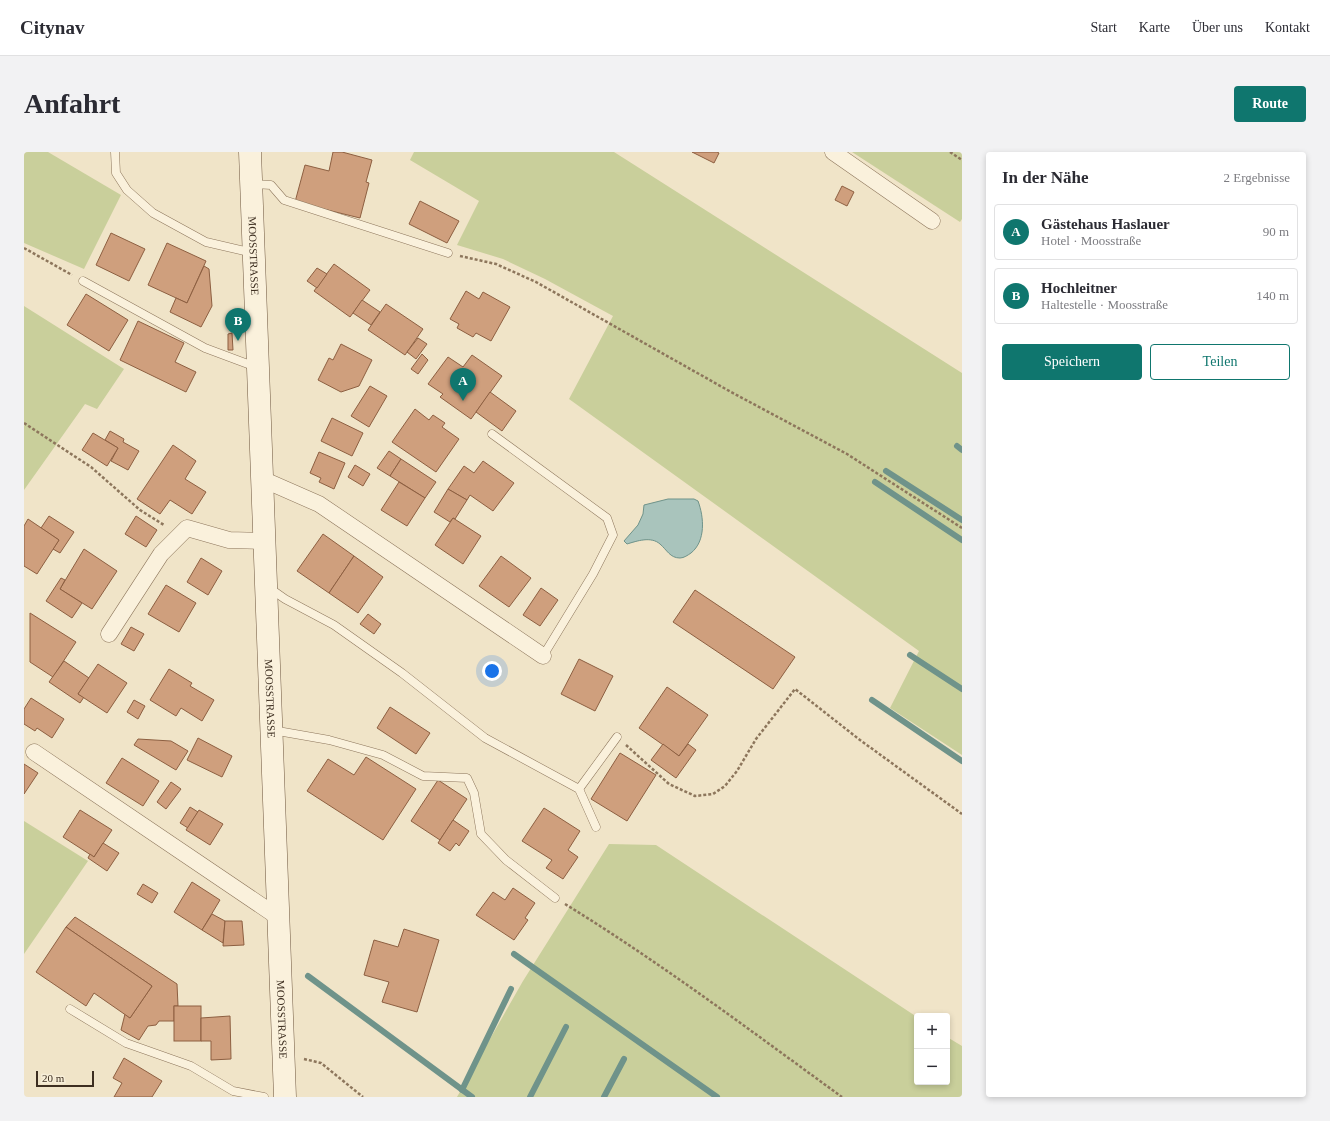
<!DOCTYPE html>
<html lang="de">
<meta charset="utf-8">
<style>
body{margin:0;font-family:Georgia,serif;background:#f2f2f3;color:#2b2b33}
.controls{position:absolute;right:12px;bottom:12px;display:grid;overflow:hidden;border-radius:4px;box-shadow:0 2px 6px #0003}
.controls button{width:36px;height:36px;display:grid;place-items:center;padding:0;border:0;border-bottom:1px solid #e1e1e2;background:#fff;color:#2b2b33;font:20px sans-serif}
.scale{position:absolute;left:12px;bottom:10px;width:58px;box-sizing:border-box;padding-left:4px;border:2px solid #3d2e20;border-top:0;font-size:11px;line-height:14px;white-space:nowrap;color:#3d2e20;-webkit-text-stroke:3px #f7eed8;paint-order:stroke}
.you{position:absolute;left:468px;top:519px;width:14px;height:14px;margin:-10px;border:3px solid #fff;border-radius:50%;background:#1a73e8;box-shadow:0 0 0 6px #1a73e833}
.badge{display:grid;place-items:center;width:26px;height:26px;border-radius:50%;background:#0f766e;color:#fff;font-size:13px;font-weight:700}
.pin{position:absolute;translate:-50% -33px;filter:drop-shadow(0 1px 2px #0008)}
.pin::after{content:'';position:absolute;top:21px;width:14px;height:12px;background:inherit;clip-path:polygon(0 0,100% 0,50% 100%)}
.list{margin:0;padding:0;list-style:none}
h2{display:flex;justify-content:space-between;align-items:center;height:52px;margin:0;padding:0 16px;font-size:17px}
h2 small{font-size:13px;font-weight:400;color:#7c7c81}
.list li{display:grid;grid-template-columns:26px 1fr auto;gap:12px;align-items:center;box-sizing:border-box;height:56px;margin:0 8px 8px;padding:0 8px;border:1px solid #e1e1e2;border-radius:4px}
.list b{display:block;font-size:15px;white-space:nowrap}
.list p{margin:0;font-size:13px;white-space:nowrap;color:#7c7c81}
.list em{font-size:13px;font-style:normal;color:#7c7c81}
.actions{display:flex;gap:8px;padding:12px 16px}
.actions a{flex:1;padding:9px 0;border:1px solid #0f766e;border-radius:4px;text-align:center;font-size:14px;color:#0f766e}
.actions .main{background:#0f766e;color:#fff}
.map{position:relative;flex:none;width:938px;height:945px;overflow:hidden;border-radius:4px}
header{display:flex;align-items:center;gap:24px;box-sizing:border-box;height:56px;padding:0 20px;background:#fff;border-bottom:1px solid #e1e1e2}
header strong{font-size:19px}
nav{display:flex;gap:22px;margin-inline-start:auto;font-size:14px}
.intro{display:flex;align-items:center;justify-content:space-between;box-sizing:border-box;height:96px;padding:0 24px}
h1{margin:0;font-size:28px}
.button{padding:10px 18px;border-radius:4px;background:#0f766e;color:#fff;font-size:14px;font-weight:700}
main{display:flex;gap:24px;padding:0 24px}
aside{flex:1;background:#fff;border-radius:4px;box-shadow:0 2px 6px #0003}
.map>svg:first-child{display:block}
</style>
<header>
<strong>Citynav</strong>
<nav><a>Start</a><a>Karte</a><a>Über uns</a><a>Kontakt</a></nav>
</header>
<div class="intro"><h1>Anfahrt</h1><a class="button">Route</a></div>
<main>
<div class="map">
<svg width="938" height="945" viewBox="0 0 938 945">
<rect width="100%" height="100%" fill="#f0e4c8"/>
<g fill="#c9cf9b">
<polygon points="0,0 24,0 97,43 60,117 0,91"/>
<polygon points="390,0 590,0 938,221 938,603 866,556 895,499 545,247 589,164 521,127 479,107 433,93 455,49 386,8"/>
<polygon points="828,0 938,0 938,67 936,70"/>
<polygon points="0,154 100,217 73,257 61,252 0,338"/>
<polygon points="0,669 64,709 0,802"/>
<polygon points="585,692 632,693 893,865 893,930 923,930 923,885 938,894 938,945 433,945 499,829"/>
</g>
<path fill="#a9c4bc" stroke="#6f938a" d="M 644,347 L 670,347 L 674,349 C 680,365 682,389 667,401 C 664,403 660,406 656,406 C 646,406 643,398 636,392 C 627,384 613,389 603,392 L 600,389 L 614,373 L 619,362 L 620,353 Z"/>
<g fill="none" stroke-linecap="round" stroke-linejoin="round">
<g stroke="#6f938a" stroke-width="6">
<polyline points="933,294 938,298"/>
<polyline points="862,319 938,368"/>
<polyline points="851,330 938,388"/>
<polyline points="886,503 938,537"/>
<polyline points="848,548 938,609"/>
<polyline points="490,802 693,945"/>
<polyline points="284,824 448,945"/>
<polyline points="438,938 487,837"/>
<polyline points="506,945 542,875"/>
<polyline points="580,945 600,907"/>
</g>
</g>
<g fill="#cf9f7d" stroke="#8d5f41">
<polygon points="309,0 318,0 348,8 342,30 345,31 336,66 271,50 281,13 305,19"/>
<polygon points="668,0 693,0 695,1 690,11"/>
<polygon points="818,34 830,40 823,54 811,48"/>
<polygon points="396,49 435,69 423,91 385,72"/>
<polygon points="87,81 121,97 105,129 72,113"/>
<polygon points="143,91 182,109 163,151 124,133"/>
<polygon points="310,112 346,138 326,165 290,139"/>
<polygon points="180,114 185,117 188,154 177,175 146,160 152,146 163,151"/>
<polygon points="293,116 303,122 293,136 283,129"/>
<polygon points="442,139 455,147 459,140 486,155 467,189 452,181 449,185 433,176 435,172 426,167"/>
<polygon points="62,142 104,168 85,199 43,173"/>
<polygon points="338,148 356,160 347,173 329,161"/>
<polygon points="362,152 399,177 381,203 344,178"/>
<polygon points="114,169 160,191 151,210 172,220 162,240 96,208"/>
<polygon points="208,181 209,198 204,198 204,182"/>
<polygon points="394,186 403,192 392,207 383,200"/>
<polygon points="317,192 348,208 335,234 317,240 294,228 305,206 309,208"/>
<polygon points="398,202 404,208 394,222 387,217"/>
<polygon points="448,203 478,224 447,267 416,245 419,242 404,232 424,205 439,215"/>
<polygon points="346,234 363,244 345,275 327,264"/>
<polygon points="466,240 492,259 478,279 452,260"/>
<polygon points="391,257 405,268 409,263 421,271 418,275 435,287 412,320 368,290"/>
<polygon points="308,266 339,281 328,304 297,289"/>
<polygon points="86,279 100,287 99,290 115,299 104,318 87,309 94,296 81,288"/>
<polygon points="69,281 94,296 83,314 58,298"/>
<polygon points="149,293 172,309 161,327 182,340 168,362 146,348 136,362 113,347"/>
<polygon points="365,299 377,307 366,324 353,316"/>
<polygon points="295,300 321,311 310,337 295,330 297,326 286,321"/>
<polygon points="377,307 412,330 401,346 366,324"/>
<polygon points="459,309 490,331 469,359 446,343 443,348 424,337 440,314 450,321"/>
<polygon points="331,313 346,322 339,334 324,325"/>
<polygon points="375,330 401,346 383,374 357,358"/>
<polygon points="424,337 443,348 431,367 429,366 426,370 410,360"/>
<polygon points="25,364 50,380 36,401 29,397 35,388 17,376"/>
<polygon points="112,364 133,378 122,395 101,382"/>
<polygon points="429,366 457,384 439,412 411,393"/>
<polygon points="4,367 35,388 13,422 0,414 0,374"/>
<polygon points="299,382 330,404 305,441 273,419"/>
<polygon points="60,397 93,419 68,457 36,437"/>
<polygon points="330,404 359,425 334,461 305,441"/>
<polygon points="477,404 507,426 485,455 455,434"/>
<polygon points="177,406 198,419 184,443 163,430"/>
<polygon points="37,426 41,428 36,437 58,451 48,466 22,449"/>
<polygon points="142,433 172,451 155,480 124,462"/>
<polygon points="517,436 534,448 516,474 499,463"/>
<polygon points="671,438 771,505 749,537 649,470"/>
<polygon points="6,461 52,490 29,525 6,510"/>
<polygon points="344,462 357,472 350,482 336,472"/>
<polygon points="107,475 120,482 110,499 97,492"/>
<polygon points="555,507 589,524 571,559 537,542"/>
<polygon points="40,509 65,526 54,542 60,545 56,551 25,530"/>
<polygon points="74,512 103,531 83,561 54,542"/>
<polygon points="145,517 168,531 166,534 190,548 178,569 157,556 152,564 126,548"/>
<polygon points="643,535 684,563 655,604 615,576"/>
<polygon points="7,546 40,567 28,586 13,576 11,579 0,572 0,557"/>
<polygon points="110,548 121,554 114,567 103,560"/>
<polygon points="366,555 406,581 392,602 353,576"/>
<polygon points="174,586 208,604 198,625 163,608"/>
<polygon points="114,587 147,589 164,599 152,618 110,593"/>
<polygon points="639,592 655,604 664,592 672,598 652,626 627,608"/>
<polygon points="596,601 632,623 603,669 567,647"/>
<polygon points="342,605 392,637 359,688 283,639 304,607 330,623"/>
<polygon points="98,606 135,629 119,654 82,631"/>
<polygon points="0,612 14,621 0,642"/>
<polygon points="414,628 443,647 416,688 387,669"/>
<polygon points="147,630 157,637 142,657 133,650"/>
<polygon points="166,655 174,660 164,676 156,671"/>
<polygon points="520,656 556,679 544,698 554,705 539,727 522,716 528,708 498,689"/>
<polygon points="56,658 88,678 70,705 39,685"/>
<polygon points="175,658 199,672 186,693 162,678"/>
<polygon points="429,668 445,679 435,694 432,691 426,699 414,691"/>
<polygon points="79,691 95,701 83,719 64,706 66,702 70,705"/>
<polygon points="168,730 196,748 178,778 150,760"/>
<polygon points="119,732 134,741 128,751 113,742"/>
<polygon points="489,736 511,751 501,766 504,768 490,788 452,763 469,740 481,748"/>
<polygon points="188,762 201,769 199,791 178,778"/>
<polygon points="51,765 153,832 154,854 150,854 150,869 135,869 132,873 124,874 115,888 97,878 101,862 106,866 128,834 42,775"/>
<polygon points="201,769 218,769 220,793 199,794"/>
<polygon points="42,775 128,834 106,866 70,841 62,854 12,820"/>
<polygon points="380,777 415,788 393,860 358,850 365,830 340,823 350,788 374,795"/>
<rect x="150" y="854" width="27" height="35"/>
<polygon points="206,864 207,907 187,908 187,889 177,889 177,866"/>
<polygon points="100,906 138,929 128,945 90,945 98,931 89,926"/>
</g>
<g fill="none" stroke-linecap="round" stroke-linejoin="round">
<defs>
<g id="lane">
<polyline points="91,0 92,21 103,38 129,61 182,90 229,101"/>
<polyline points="228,32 247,33 260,48 424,101"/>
<polyline points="59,129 181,196 232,215"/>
<polyline points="468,282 583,366 589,383 569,422 519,504"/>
<polyline points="244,435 261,447 310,473 378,521 461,586 555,637 572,675"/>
<polyline points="248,578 305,588 359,603 399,624 443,626 450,641 457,682 482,708 531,746"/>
<polyline points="555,637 593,585"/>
<polyline points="46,857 102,891 167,914 209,939 240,945"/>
</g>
<g id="street">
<polyline points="809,0 908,69"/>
<polyline points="238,327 295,352 519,504"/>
<polyline points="85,482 137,402 163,376 205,388 241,389"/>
<polyline points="10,600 254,765"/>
</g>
<g id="secondary">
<path id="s1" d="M 226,0 L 261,945"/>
</g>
</defs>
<use href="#lane" stroke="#8d765c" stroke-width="9"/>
<use href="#street" stroke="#8d765c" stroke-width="17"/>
<use href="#secondary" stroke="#6f573f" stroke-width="23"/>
<g stroke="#8d765c" stroke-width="2.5" stroke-dasharray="3 2" stroke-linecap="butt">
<polyline points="926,0 938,8"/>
<polyline points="0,96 48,123"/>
<polyline points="436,104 472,112 512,130 707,240 823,302 938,376"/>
<polyline points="0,271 67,315 116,358 140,373"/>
<polyline points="602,593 645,632 671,644 689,642 701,634 713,619 732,587 771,537 836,588 938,662"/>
<path d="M 541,752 C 637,811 727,879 818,945"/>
<polyline points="280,907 297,911 339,945"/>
</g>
<use href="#lane" stroke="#faf1dc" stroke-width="8"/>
<use href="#street" stroke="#faf1dc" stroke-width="16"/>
<use href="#secondary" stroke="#faf1dc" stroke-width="22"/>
</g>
<g text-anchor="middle" stroke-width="4" stroke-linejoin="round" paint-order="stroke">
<g font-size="11" fill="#3d2e20" stroke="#f7eed8">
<text dy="4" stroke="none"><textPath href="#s1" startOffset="104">MOOSSTRASSE</textPath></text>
<text dy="4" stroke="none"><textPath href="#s1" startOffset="547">MOOSSTRASSE</textPath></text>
<text dy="4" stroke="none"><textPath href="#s1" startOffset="868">MOOSSTRASSE</textPath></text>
</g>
</g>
</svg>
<div class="controls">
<button>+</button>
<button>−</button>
</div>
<div class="scale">20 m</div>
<div class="you"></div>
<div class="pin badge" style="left:439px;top:249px">A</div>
<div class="pin badge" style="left:214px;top:189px">B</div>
</div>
<aside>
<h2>In der Nähe<small>2 Ergebnisse</small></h2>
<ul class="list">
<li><span class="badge">A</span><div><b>Gästehaus Haslauer</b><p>Hotel · Moosstraße</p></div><em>90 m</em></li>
<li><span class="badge">B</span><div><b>Hochleitner</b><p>Haltestelle · Moosstraße</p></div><em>140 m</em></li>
</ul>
<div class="actions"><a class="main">Speichern</a><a>Teilen</a></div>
</aside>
</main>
